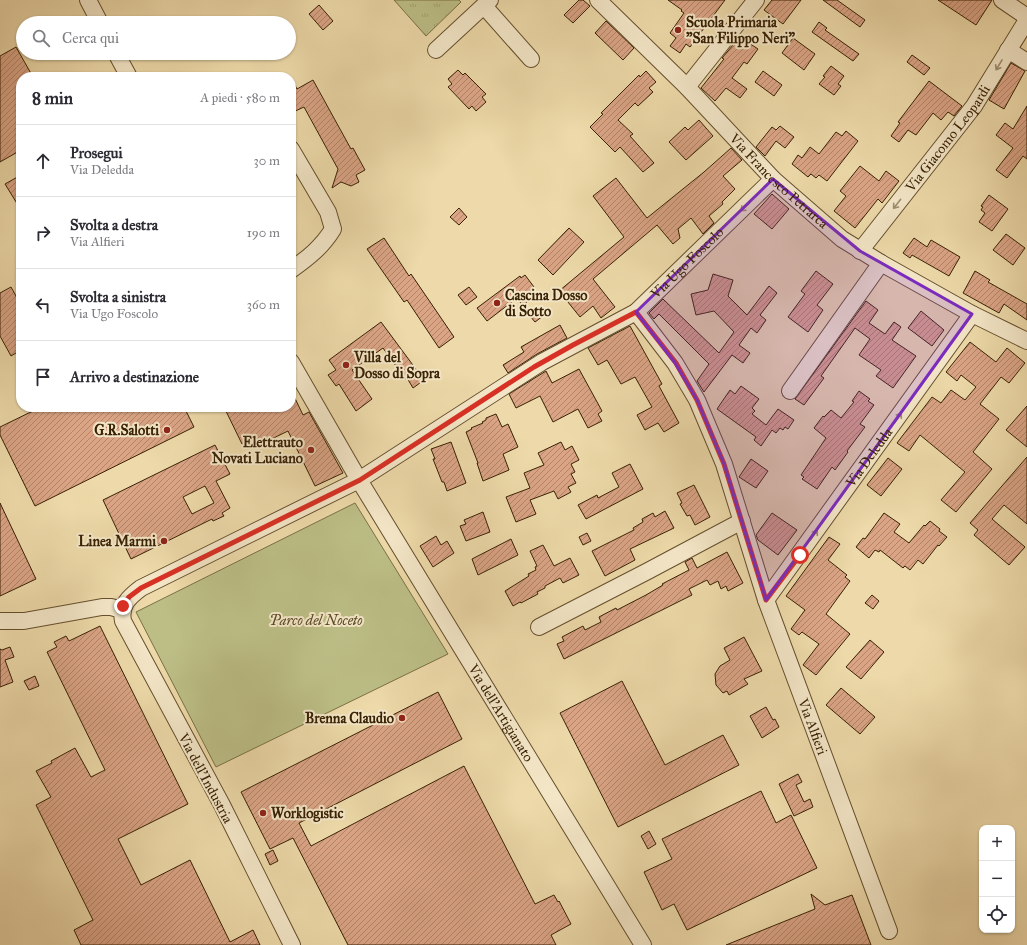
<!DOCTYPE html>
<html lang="it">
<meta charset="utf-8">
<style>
body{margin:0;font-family:"IM FELL Great Primer",serif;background:#f2f2f3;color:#2b2b33}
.controls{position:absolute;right:12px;bottom:12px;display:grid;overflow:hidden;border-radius:8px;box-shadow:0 1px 3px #0004}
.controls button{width:36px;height:36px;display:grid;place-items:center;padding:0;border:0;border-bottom:1px solid #e1e1e2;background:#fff;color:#2b2b33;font:20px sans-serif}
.stop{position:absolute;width:12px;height:12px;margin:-9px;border:3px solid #d93025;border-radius:50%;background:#fff}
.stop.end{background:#d93025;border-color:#fff;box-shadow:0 1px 4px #0008}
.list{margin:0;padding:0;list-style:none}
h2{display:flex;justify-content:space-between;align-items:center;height:52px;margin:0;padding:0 16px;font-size:17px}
h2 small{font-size:13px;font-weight:400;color:#7c7c81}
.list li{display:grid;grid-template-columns:26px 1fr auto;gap:12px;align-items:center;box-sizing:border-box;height:72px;padding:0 16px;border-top:1px solid #e1e1e2}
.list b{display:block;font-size:15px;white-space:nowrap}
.list p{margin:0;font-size:13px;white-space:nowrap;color:#7c7c81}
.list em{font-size:13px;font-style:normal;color:#7c7c81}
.icon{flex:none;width:22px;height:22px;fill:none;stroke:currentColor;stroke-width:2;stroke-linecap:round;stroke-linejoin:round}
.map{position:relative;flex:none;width:1027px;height:945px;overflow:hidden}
.search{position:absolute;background:#fff;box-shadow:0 1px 3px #0004;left:16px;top:16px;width:280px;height:44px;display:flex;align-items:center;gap:10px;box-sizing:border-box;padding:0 14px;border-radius:22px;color:#7c7c81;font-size:15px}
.panel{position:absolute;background:#fff;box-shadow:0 1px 3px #0004;left:16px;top:72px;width:280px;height:340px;border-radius:16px}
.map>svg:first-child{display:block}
</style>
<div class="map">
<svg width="1027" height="945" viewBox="0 0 1027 945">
<defs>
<pattern id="grass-tufts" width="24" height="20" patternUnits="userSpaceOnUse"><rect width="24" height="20" fill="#bcbe86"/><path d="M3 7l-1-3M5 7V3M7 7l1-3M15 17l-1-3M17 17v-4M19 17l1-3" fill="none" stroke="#a2a372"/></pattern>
<pattern id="building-hatch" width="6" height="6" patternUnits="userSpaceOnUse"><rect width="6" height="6" fill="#daa485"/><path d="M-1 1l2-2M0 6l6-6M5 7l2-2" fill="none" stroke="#b2856b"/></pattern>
</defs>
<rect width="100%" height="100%" fill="#edd9a9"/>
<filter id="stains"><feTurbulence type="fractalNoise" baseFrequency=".005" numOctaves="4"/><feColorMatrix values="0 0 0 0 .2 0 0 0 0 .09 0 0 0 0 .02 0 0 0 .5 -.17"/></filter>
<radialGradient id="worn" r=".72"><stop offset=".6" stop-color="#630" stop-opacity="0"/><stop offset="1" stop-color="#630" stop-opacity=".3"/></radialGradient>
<polygon fill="url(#grass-tufts)" stroke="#7a7045" points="394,0 459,0 461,2 426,36"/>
<polygon fill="#bcbe86" stroke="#7a7045" points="355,503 448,654 216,767 136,612"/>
<g fill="url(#building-hatch)" stroke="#382104" fill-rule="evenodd">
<polygon points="579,0 583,0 590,6 573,23 564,15"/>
<polygon points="668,0 725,0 690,47 686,44 680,53 670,46 676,38 670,33 684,13 681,11 682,10"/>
<polygon points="772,0 801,0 783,24 764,10"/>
<polygon points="823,0 837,0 865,20 860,27"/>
<polygon points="938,0 992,0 976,25"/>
<polygon points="319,5 333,21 323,30 309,14"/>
<polygon points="606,21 634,48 623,60 595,33"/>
<polygon points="819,22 827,28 825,30 859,54 853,61 812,32"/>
<polygon points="739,38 748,44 749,43 758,49 747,64 744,62 732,78 747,89 740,98 726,88 715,101 701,88 724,59 722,58"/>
<polygon points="793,38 815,54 804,70 782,53"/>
<polygon points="16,47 33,77 21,77 21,150 0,162 0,56"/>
<polygon points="912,55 930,68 924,75 907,62"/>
<polygon points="1011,63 1025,71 1004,109 989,100"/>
<polygon points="831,66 844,76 838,84 841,86 834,95 819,84 825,77 823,76"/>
<polygon points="458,70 463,75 465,73 486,94 482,97 486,102 476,111 472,106 469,109 448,87 452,84 448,79"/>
<polygon points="646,71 656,82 649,88 653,92 638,106 635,103 618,120 633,134 630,136 654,163 643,172 620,147 615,152 590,127 603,114 601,113 639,75 640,77"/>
<polygon points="763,71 782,85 774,96 755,82"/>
<polygon points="291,78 297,89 313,80 351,149 353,148 365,170 356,175 359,182 351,186 341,182 332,188 338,169 304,107 291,113"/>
<polygon points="929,81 962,106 954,116 948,112 941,120 933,113 916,135 908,130 899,142 891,136 900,123 898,122"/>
<polygon points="1027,106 1027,159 1023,156 1007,178 996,170 1013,148 996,135 1005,123 1013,129"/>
<polygon points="699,120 713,136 686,160 669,142 685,127 688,130"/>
<polygon points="780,126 794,137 785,148 776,141 765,156 756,147 772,127 776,130"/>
<polygon points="846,131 858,141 827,181 819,175 816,178 811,174 808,177 792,164 798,155 802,158 810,147 819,154 836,132 842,136"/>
<polygon points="731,148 742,160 723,176 735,189 722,202 723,204 709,216 714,223 703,234 691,218 678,229 680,238 673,244 657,225 593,279 615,307 601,318 593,306 580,317 559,291 624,237 593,196 616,178 647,218 704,172"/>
<polygon points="860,166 879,181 886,171 899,181 882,203 878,199 855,228 834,211 846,196 840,191"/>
<polygon points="21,175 21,210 5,184"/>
<polygon points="772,194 789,209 772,229 754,214"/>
<polygon points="989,195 1008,209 992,231 979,222 985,213 981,210 983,207 981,206"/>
<polygon points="459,208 467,217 459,225 450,217"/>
<polygon points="569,228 584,242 553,275 538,260"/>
<polygon points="1006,234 1025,248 1013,265 993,250"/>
<polygon points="384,238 409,276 411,274 454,337 439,348 407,300 404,302 367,249"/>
<polygon points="914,238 927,247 931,240 960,257 949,276 912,255 910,258 903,253"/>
<polygon points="816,271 833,284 817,305 823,310 808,332 788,317 805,294 801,291"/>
<polygon points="975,271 990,280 988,282 1027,304 1027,320 1004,304 999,313 963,293"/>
<polygon points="713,274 733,280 728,296 747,315 769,286 777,293 760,315 766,320 757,333 751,328 739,345 750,353 743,363 732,355 704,392 697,381 709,364 659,314 654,319 649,313 663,299 719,353 734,332 714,311 696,315 691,294 708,290"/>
<polygon points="525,275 534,287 530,290 534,295 523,306 517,298 487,321 477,308 520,276 521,278"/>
<polygon points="11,287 21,305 21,350 11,356 0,336 0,293"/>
<polygon points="469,287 477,297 466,305 458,295"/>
<polygon points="866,301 878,310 869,323 885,334 894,322 901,327 892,340 916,356 893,388 876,376 881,370 859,355 870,339 855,328 821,376 824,378 804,405 795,399"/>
<polygon points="542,306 547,313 535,322 530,316"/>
<polygon points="921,311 944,330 932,346 908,328"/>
<polygon points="381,322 424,380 413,388 407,378 405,379 383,348 352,370 372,399 356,411 339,384 336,386 328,375 336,370 329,360"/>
<polygon points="560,325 567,338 537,354 508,373 503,365 524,352 521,347"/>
<polygon points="630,326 662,384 659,386 679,423 664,432 658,423 645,430 637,415 652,407 635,377 621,384 607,360 598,365 588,348"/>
<polygon points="970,342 996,362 1007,348 1025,363 1009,383 1001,377 980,404 999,419 973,452 992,469 956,512 941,500 965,472 920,435 909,451 897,443 932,397 941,403 951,390 965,400 976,387 961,375 957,381 946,372"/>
<polygon points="579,369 602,411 598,414 602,421 588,428 578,409 553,422 540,396 516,408 509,394 546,371 552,383"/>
<polygon points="741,386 759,399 752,408 755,411 752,414 766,425 778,409 794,420 788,429 785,427 783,430 780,428 776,433 772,430 761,446 754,440 756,437 717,409 730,390 735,394"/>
<polygon points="291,390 303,415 309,412 343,473 315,486 288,431 253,448 249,441 242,444 224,407 291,407"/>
<polygon points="859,391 870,399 868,401 874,405 860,424 865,427 847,451 848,452 835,470 832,467 817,489 802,479 804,477 801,475 826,438 814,428 823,416 824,417 831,410 841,418 854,402 852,401"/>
<polygon points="1027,406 1027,447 1006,430"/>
<polygon points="41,407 184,407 194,427 35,506 0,435 0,427"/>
<polygon points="496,414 502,427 508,424 518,447 503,454 509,470 483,481 477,463 478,463 466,432 472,429 471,428 483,423 482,422 486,420 486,418"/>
<polygon points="451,442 466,483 447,491 444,482 442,482 433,459 435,459 431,449"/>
<polygon points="561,442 565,450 572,446 579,460 571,464 575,472 571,474 576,483 568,487 571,492 558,499 554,491 530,500 536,514 516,522 506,497 530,488 524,473 544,465 538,453"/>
<path d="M 215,445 L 230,474 L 216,481 L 230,508 L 222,513 L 224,516 L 213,521 L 212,519 L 131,559 L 103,500 ZM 205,486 L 214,503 L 192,514 L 183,497 Z"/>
<polygon points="1027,457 1027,524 1004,505 992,519 1025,547 1009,565 974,535 978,530 970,523"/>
<polygon points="888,458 902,469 881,496 867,485"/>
<polygon points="751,459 768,471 756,488 739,477"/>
<polygon points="630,464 643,489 586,519 578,505 597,495 598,498 619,487 612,473"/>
<polygon points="694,485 710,517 695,525 690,515 687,516 680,504 682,503 677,493"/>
<polygon points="0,503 36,579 0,596"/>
<polygon points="665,511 674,528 630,549 635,560 605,576 592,551 634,530 633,528 643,522 642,519 653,513 655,517"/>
<polygon points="483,512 490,532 466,541 460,526 466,524 464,520"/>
<polygon points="772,513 797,530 778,555 758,540 756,535"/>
<polygon points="884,513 900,524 894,532 909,543 924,525 925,526 930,521 940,529 939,531 947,537 939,546 938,545 923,564 918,560 910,570 905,566 903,568 880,550 879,552 875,550 869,558 856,547 863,538 865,539"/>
<polygon points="587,533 591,541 583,545 579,537"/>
<polygon points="436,536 441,545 447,541 454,553 433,567 420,546"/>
<polygon points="829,537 840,544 828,560 847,575 845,577 850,581 826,614 850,634 816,675 803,665 819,644 802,632 799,635 791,629 805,610 786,596"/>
<polygon points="511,539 518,555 478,575 472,559"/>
<polygon points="543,545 554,566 570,558 579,575 563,583 560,578 545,586 545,588 537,592 538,594 521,603 520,602 513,606 505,591 529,576 528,574 536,570 535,567 537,566 530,551"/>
<polygon points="727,552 743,583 728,591 726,586 721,589 718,581 710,585 707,580 689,589 692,595 564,659 557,644 564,641 562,637 583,626 585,630 601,622 599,617 616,608 617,610 646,595 663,585 662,584 689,570 685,562 692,558 697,568"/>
<polygon points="872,595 879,601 873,609 865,603"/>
<polygon points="100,626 188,804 118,839 141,885 190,860 230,942 253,930 260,945 81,945 74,930 93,920 36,805 51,797 36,771 52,763 51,761 75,748 91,777 105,770 47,652 57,647 54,642 66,636 69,641"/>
<polygon points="744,637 762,671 744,679 748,684 729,695 727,691 723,693 716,685 715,674 720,666 730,660 724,648"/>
<polygon points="870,640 884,652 861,679 846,667"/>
<polygon points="10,647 14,657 5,660 13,682 0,687 0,649 2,650"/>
<polygon points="35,676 39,686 29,690 24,681"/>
<polygon points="622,681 665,765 723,735 739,765 618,827 560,713"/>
<polygon points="841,688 875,717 860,734 826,705"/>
<polygon points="438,692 462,739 299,823 311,846 464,766 535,904 554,895 558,902 559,901 571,924 551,935 556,945 348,945 293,838 270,849 241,792"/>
<polygon points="766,707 773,720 775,719 779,727 762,738 750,716"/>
<polygon points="798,774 802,782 796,785 804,802 810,799 813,807 794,816 779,784"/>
<polygon points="761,791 776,823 791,815 817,868 687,930 674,904 662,910 644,872 672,859 662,839"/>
<polygon points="649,831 656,844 648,849 641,836"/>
<polygon points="273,850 278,861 270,865 265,854"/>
<polygon points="811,894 825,905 852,895 871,945 726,945 815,909"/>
</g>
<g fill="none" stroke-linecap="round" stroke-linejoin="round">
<defs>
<g id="minor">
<polyline points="88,0 100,23"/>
<path id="s1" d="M 598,0 L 687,87 L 773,179 L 842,239 L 881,263 L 972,314 L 1027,341"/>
<polyline points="1002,0 1027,17"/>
<polyline points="484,6 531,59"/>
<polyline points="436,50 490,0"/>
<polyline points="1008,50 1027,62"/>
<polyline points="116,53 129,77"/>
<polyline points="687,87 756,0"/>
<path d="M 291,149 L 328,212 L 333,229 C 322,247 308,258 291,270"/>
<path id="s2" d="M 860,251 L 974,106 L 1027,20"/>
<path id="s3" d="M 636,312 L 675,363 L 697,400 L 724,464 L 766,600 L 889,931"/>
<path id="s4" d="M 291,362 L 359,480 L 643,945"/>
<polyline points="790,391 881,263"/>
<path id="s5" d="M 766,600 L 972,314"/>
<polyline points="0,621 24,621 102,607 111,607 122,610"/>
<polyline points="539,627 646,572 742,521"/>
<path id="s6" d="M 292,945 L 222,805 L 123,621 C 120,605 129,597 141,588 L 359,480 L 542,362 L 636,312 L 773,179"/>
</g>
</defs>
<use href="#minor" stroke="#654f2d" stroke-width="18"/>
<use href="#minor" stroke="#f3e6c7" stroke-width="16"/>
</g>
<defs><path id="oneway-shaft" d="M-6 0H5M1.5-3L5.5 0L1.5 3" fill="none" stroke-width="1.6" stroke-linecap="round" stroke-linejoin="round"/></defs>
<g stroke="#9f8d6f">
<use href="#oneway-shaft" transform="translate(999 65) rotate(121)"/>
<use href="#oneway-shaft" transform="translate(897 204) rotate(128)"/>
<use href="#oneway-shaft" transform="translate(745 207) rotate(136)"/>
<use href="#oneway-shaft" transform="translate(898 418) rotate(-54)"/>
<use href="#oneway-shaft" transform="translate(814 535) rotate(-54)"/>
</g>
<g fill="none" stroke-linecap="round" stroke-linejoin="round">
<polyline stroke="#d93025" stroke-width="5" points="123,606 129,597 141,588 360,480 534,367 573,345 636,312 676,363 697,400 724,464 766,600 800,555"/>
</g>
<path fill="#7b2cbf" fill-opacity="0.2" stroke="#7b2cbf" stroke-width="3" stroke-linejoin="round" d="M 773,179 L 860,251 L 972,314 L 766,600 L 724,464 L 697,400 L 675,363 L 636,312 Z"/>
<g fill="#8f2418" stroke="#f3e6c7" stroke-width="1.5">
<circle cx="678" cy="30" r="4"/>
<circle cx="497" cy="303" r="4"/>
<circle cx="346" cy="365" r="4"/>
<circle cx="167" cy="430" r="4"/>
<circle cx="311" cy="450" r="4"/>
<circle cx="164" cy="541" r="4"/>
<circle cx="402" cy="718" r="4"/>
<circle cx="263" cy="813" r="4"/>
</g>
<g text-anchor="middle" stroke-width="4" stroke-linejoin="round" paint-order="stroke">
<g font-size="14" font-weight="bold" fill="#382104" stroke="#f3e6c7" text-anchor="start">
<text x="686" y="27">Scuola Primaria<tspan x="686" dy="16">"San Filippo Neri"</tspan></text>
<text x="505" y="300">Cascina Dosso<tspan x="505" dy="16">di Sotto</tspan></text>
<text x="354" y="362">Villa del<tspan x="354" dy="16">Dosso di Sopra</tspan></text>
<text x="159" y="435" text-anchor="end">G.R.Salotti</text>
<text x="303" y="447" text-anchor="end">Elettrauto<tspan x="303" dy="16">Novati Luciano</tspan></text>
<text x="156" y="546" text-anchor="end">Linea Marmi</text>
<text x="394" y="723" text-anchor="end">Brenna Claudio</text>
<text x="271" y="818">Worklogistic</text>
</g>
<g font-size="14" fill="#382104" stroke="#f3e6c7">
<text dy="5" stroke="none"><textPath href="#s2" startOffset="143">Via Giacomo Leopardi</textPath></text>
<text dy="5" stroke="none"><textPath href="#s1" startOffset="256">Via Francesco Petrarca</textPath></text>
<text dy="5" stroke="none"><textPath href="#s6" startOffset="1044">Via Ugo Foscolo</textPath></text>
<text dy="5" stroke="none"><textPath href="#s5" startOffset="176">Via Deledda</textPath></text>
<text dy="5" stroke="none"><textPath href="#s4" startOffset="409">Via dell'Artigianato</textPath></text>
<text dy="5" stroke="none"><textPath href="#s3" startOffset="454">Via Alfieri</textPath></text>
<text transform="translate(206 778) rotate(62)" y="5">Via dell'Industria</text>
</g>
<g font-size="14" font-style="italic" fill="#594824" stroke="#f3e6c7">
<text x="316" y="625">Parco del Noceto</text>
</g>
</g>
<rect width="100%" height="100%" filter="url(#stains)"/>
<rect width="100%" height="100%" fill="url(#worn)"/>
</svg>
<div class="controls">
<button>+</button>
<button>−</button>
<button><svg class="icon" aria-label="locate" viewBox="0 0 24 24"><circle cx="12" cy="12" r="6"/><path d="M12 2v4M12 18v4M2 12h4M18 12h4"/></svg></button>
</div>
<div class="stop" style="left:800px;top:555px"></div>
<div class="stop end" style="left:123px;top:606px"></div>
<div class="search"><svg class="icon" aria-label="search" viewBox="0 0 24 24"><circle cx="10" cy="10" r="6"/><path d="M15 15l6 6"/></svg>Cerca qui</div>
<section class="panel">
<h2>8 min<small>A piedi · 580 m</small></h2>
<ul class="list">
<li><svg class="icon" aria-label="ahead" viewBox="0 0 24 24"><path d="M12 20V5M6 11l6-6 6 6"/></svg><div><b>Prosegui</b><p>Via Deledda</p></div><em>30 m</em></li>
<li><svg class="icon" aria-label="right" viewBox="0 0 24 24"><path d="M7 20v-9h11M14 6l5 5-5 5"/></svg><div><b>Svolta a destra</b><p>Via Alfieri</p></div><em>190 m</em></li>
<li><svg class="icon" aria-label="left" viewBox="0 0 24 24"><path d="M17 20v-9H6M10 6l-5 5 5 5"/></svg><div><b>Svolta a sinistra</b><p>Via Ugo Foscolo</p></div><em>360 m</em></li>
<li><svg class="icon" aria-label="arrive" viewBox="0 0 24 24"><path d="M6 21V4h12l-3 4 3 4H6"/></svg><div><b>Arrivo a destinazione</b></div></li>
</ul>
</section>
</div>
